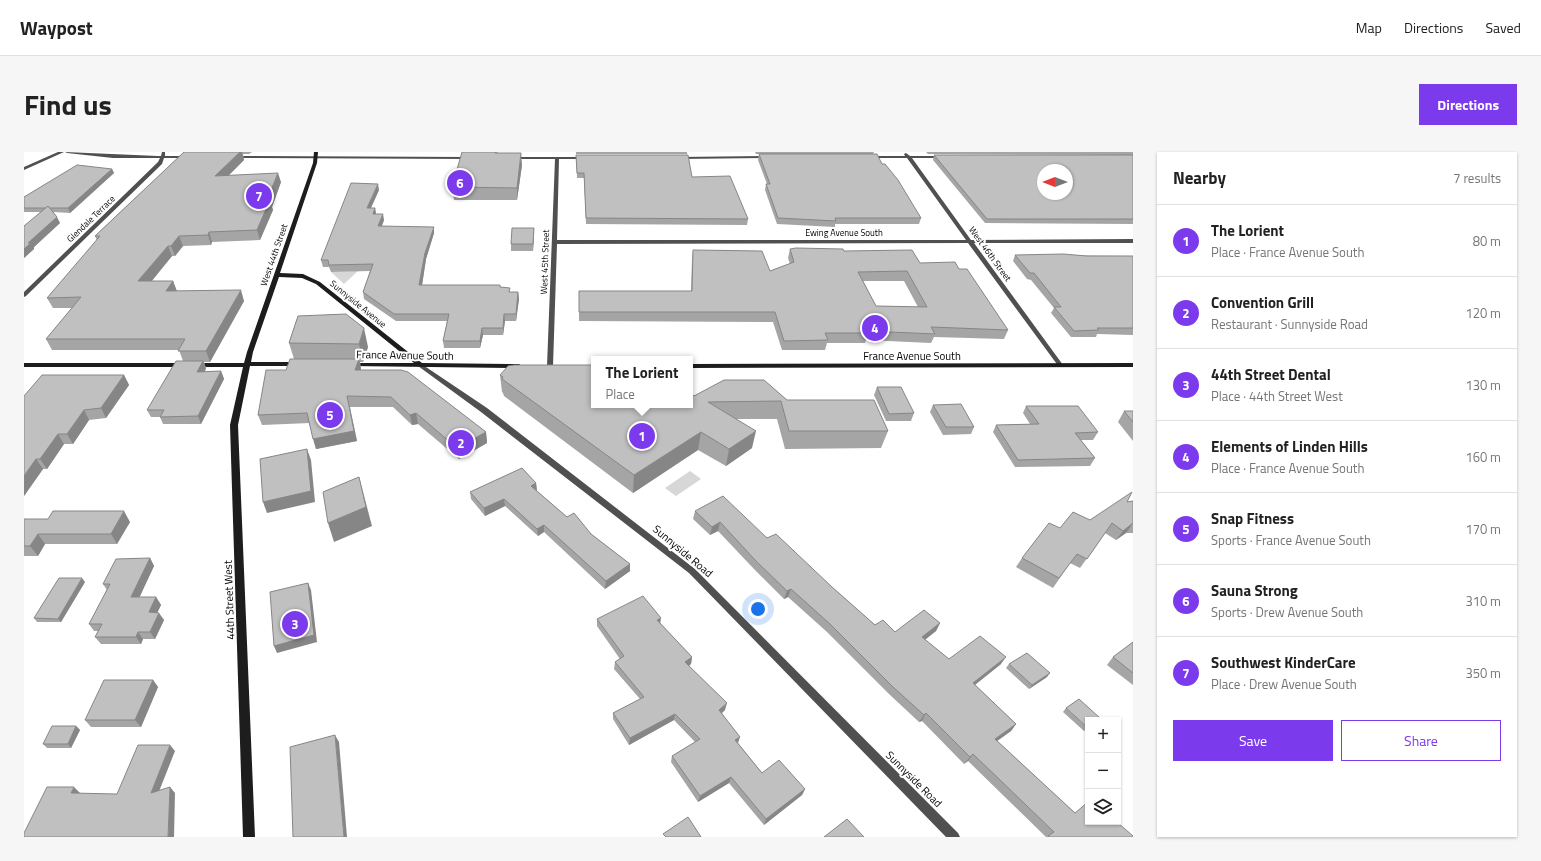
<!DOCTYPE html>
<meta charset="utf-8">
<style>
body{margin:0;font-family:"Titillium Web",sans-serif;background:#f6f6f6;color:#222}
.controls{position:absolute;right:12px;bottom:12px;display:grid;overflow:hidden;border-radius:0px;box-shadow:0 1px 3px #0004}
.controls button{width:36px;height:36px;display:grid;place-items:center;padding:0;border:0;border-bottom:1px solid #e0e0e0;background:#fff;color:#222;font:20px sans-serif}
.compass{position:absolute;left:1013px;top:12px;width:36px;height:36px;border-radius:50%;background:#fff;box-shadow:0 1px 3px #0004;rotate:270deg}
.you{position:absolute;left:734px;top:457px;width:14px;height:14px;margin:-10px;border:3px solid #fff;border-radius:50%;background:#1a73e8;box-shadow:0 0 0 6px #1a73e833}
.badge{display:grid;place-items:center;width:26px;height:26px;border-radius:50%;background:#7c3aed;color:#fff;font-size:13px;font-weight:700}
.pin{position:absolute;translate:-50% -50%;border:2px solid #fff;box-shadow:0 1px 4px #0006}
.popup{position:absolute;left:567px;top:204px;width:102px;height:52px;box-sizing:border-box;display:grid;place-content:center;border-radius:0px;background:#fff;filter:drop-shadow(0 1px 3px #0005);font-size:13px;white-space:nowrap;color:#767676}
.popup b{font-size:15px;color:#222}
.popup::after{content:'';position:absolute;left:50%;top:100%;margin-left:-8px;border:8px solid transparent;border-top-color:#fff}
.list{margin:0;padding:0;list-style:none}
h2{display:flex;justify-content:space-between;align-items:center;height:52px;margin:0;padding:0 16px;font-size:17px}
h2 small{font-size:13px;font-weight:400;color:#767676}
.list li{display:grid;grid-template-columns:26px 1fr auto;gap:12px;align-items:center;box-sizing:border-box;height:72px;padding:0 16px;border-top:1px solid #e0e0e0}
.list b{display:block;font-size:15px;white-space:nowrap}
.list p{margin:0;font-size:13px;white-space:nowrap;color:#767676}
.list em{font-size:13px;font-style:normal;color:#767676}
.actions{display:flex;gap:8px;padding:12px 16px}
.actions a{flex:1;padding:9px 0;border:1px solid #7c3aed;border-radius:0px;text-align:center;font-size:14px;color:#7c3aed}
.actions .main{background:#7c3aed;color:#fff}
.icon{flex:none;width:22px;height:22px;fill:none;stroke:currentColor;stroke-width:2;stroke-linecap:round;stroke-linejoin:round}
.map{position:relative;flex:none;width:1109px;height:685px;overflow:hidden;border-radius:0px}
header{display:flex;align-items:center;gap:24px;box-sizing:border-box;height:56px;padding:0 20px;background:#fff;border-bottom:1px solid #e0e0e0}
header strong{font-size:19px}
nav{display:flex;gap:22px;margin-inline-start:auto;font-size:14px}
.intro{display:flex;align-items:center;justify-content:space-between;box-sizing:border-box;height:96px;padding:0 24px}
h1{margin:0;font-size:28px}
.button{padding:10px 18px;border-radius:0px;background:#7c3aed;color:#fff;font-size:14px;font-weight:700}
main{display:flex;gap:24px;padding:0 24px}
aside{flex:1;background:#fff;border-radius:0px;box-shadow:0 1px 3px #0004}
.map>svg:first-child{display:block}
</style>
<header>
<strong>Waypost</strong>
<nav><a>Map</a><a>Directions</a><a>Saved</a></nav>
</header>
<div class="intro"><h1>Find us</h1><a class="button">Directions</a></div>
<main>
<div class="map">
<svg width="1109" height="685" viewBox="0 0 1109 685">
<rect width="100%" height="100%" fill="#fff"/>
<g fill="#d7d7d7">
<polygon points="330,119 334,119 320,132 307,120"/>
<polygon points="666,319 677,327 652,344 641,336"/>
</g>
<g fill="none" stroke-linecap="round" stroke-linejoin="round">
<g fill="#505050" fill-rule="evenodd">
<polygon points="34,0 40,0 0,18 0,15"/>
<polygon points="41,0 134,4 137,4 138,0 141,0 141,4 164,4 166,5 164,6 140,6 138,12 2,144 0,145 0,140 134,10 136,6 89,6 43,1"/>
<polygon points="882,1 886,4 922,4 922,6 888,6 947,88 1109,87 1109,91 950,91 1039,213 1039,215 1035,215 944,91 533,92 529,214 526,216 523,214 531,7 486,7 486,5 562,5 564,6 562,7 535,7 533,88 942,88 883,6 844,6 842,5 844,4 881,4 880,2"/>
<polygon points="208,4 446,5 448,6 446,7 210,6 208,5"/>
<polygon points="744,4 746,4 746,6 654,7 652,6 654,5"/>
<polygon points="396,211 463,256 671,417 934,681 936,685 922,685 665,421 457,260 394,214 394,212"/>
</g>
<g fill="#1d1d1d" fill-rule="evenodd">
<polygon points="290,0 294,0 293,11 256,121 279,122 296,130 398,211 495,212 498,214 495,216 325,214 325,212 327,211 390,211 292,132 278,126 255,125 229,200 227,210 275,210 278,212 275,214 226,214 214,273 231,685 219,685 206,273 219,215 171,215 168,213 171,211 220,211 223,200 289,11"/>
<polygon points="0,211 159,211 162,213 159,215 0,215"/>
<polygon points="1109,211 1109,215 666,216 666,212"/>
</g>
</g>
<g fill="#a5a5a5" fill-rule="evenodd">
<polygon points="160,0 228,0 225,2 219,2 220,8 204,24 257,30 248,55 249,58 236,88 188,90 187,93 159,94 151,104 148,104 127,129 149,129 153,139 220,149 186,210 180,210 182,216 181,220 197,219 200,227 177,272 139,272 136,265 127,265 123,258 159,209 155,198 28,198 22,187 48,156 29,156 23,146 73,89 71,84"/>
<polygon points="438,0 474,0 474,1 498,13 493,48 430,48 428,35"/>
<rect x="552" y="0" width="111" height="2"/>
<polygon points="731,0 850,0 849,2 858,12 897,66 895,72 811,72 811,75 753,72 741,38 742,32 743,32 734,8 735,2 732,2"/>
<polygon points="902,0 1109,0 1109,3 904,2"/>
<polygon points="552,3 668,25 724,67 723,73 562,72 560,26 553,26"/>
<polygon points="910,3 1109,3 1109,72 961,71 909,8"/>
<polygon points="88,17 90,21 46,61 29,60 36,71 10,95 10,97 0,106 0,74 17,60 0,60 0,45"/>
<polygon points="355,38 347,56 351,56 352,62 360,68 358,74 410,81 402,107 398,133 476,133 476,135 486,140 494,140 495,147 492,169 481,169 479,183 459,183 456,196 420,196 419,189 423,169 372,169 340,147 339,140 346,119 307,120 305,115 299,115 297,108"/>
<polygon points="510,76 510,83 509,99 487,99 487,92"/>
<path d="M 766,97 L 820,99 L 935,117 L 984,178 L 980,187 L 910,185 L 907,191 L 842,188 L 841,191 L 803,191 L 801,198 L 758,198 L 749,170 L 555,169 L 555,139 L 667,139 L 668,107 L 669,98 L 746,119 L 766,112 L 764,106 ZM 839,129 L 880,129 L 894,155 L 852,154 Z"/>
<polygon points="991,103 1109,104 1109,183 1073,182 1072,185 1047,185 1027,161 1030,156 1007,128 1003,127 989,109"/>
<polygon points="274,164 344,195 339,210 336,210 337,217 337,218 462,280 463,291 435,307 394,272 388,273 369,255 326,255 333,289 292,297 286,271 238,273 234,263 270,207 265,191"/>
<polygon points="100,223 105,233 82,266 65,268 49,292 40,292 23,317 19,317 0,344 0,244"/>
<polygon points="476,223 670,244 763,248 864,279 857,296 761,297 753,267 713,267 728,296 702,314 674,298 609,341 480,244 479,241 478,240"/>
<polygon points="853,235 890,261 887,269 862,269 850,243"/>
<polygon points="909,253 950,275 947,282 919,283 906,260"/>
<polygon points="1002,254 1074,280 1069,288 1057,288 1071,306 1066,314 991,315 969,280 972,273 1006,272 999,261"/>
<polygon points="1100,259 1109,259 1109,289 1094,270"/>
<polygon points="512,331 513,339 543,365 567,382 606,412 606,419 581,437 520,380 514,384 481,354 461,364 447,347 446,340"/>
<polygon points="1109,349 1109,381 1102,381 1092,388 1081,381 1056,416 1046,411 1029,436 992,415 998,406 1036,376 1066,368 1103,350"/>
<polygon points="671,359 743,386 808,435 851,473 871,480 916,471 912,479 901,488 925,507 977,512 951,533 992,572 987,579 973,589 1051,661 1109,685 1022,685 944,609 940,612 898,569 895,570 865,542 803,480 764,445 760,447 730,417 694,379 686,383 669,367"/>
<polygon points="0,367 106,370 93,392 21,392 14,404 0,404"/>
<polygon points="126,406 130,414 115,445 132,445 137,453 133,460 140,468 131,487 119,487 117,492 77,492 71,485 74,479 70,479 65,472 83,438 79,432"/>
<polygon points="61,430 37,470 13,470 10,466"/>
<polygon points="573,467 636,471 668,505 667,512 665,514 701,558 698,561 714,591 738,621 781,637 778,643 740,673 705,631 674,650 647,610 648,604 671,590 650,568 605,593 589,567 589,561 616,547 590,517 591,510 596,507 573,474"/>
<polygon points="1109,490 1109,533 1083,513 1089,505"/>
<polygon points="985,512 1023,525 1005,537 982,516"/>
<polygon points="129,528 134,535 117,575 67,575 61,568"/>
<polygon points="1042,556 1064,576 1060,579 1039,560"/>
<polygon points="52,574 56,578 47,596 23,596 19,592"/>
</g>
<g fill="#868686">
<polygon points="216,0 218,0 220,8 194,34 191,24"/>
<polygon points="497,1 498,13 493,48 493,36"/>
<polygon points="88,17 90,21 46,61 44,56"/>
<polygon points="254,21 257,30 248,55 249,58 236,88 233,78 243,48"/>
<polygon points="354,32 355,38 344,62 343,56"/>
<polygon points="351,56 352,62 349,62"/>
<polygon points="359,62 360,68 355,81 354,74"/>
<polygon points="33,65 36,71 10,95 10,97 0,106 0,97 4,91"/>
<polygon points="410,75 410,81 402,107 397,140 395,133 401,101"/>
<polygon points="510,76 510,83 509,99 509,92"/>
<polygon points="185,80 188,90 187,93 184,83"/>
<polygon points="155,84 159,94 151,104 147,94"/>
<polygon points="144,94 148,104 119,140 114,129"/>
<polygon points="149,129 153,140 142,139"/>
<polygon points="217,138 220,149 186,210 182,199"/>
<polygon points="494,140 495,147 492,169 492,162"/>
<polygon points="480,162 481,169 479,183 479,176"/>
<polygon points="340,176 344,195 339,210 335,192"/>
<polygon points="458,176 459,183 456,196 456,189"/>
<polygon points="335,207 337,217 334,228 331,218"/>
<polygon points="179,209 182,216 177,227 173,220"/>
<polygon points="197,219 200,227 177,272 174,264"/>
<polygon points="100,223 105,233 82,266 77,256"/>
<polygon points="323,244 333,289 292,297 289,287"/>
<polygon points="60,258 65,268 49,292 43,282"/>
<polygon points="392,261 394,272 388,273 386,263"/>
<polygon points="732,279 728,296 702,314 705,297"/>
<polygon points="462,280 463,291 435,307 433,296"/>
<polygon points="677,280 674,298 609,341 610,323"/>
<polygon points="34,282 40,292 23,317 16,307"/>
<polygon points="283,297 287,308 291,350 243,361 239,350"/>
<polygon points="12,307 19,317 0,344 0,324"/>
<polygon points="335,325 348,374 310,390 304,371"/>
<polygon points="512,331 513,339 507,334"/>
<polygon points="480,347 481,354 461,364 460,356"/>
<polygon points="100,359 106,370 93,392 87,382"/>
<polygon points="696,370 694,379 686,383 688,375"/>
<polygon points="1109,371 1102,381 1092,388 1099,379"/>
<polygon points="520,373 520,380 514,384 513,377"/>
<polygon points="14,382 21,392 14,404 6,394"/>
<polygon points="126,406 130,414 112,453 107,445"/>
<polygon points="606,412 606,419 581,437 582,429"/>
<polygon points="58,426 61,430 37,470 34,467"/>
<polygon points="284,431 287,438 293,490 253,501 250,494"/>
<polygon points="767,437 764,445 760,447 763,439"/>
<polygon points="132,445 137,453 130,468 125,460"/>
<polygon points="135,461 140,468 131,487 126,480"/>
<polygon points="637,466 636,473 633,468"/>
<polygon points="916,471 912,479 894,493 898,485"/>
<polygon points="114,480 119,487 117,492 112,485"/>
<polygon points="668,505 667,512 660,517 661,510"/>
<polygon points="982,505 977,512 943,539 949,531"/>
<polygon points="1026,521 1023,525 1005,537 1008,533"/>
<polygon points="129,528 134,535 117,575 111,568"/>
<polygon points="703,551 701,558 693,565 695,558"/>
<polygon points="902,561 898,569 895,570 900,563"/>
<polygon points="651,562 650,568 605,593 606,586"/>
<polygon points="992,572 987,579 966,594 971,587"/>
<polygon points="52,574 56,578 47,596 44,592"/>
<polygon points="311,583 315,590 323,685 320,685"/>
<polygon points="716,585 714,591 711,588"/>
<polygon points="146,593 151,599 132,647 127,641"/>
<polygon points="949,602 944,609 940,612 946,605"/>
<polygon points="707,625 705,631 674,650 676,644"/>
<polygon points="50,635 56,641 47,641"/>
<polygon points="146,635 151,641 150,685 144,685"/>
<polygon points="781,637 778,643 740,673 742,667"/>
</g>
<g fill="#c0c0c0" stroke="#868686" fill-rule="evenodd">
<polygon points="160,0 216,0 191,24 254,21 243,48 246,48 233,78 185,80 184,83 155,84 147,94 144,94 114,129 149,129 142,139 217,138 182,199 154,199 161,187 22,187 57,145 23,146 76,84 71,84"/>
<polygon points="438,0 471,0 471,1 497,1 493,36 428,35"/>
<polygon points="735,2 853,2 858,12 861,12 874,28 897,66 811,66 812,69 754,66 742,32 746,32"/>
<polygon points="552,3 664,3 668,25 706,24 724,67 562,66 560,21 553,21"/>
<path d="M 910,3 L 1109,3 L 1109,67 L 963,67 ZM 1019,18 L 1043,18 L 1043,42 L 1019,42 Z"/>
<polygon points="53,13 88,17 44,56 25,56 24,54 22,56 0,56 0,45"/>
<polygon points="327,31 354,32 343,56 351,56 349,62 359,62 354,74 410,75 401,101 395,133 476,133 476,135 486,136 485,140 494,140 492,162 480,162 479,176 458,176 456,189 419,189 425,162 370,162 339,140 349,112 305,113 304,108 297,108"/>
<polygon points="24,54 33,65 4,91 7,91 0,97 0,74"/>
<polygon points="488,76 510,76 509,92 487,92"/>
<path d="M 772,96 L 819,97 L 820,99 L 888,98 L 896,111 L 931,110 L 935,117 L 943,117 L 984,178 L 907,175 L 911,182 L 843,179 L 844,181 L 801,181 L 804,188 L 760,189 L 751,160 L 555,160 L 555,139 L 668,139 L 669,98 L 738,99 L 746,119 L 770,110 L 766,97 ZM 883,119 L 903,155 L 852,154 L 834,120 Z"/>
<polygon points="1039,102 1063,104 1109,104 1109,176 1073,176 1075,178 1050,179 1030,155 1037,155 1010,121 1006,121 991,103"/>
<polygon points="322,162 340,176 335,192 265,191 274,164"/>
<polygon points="266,207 335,207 331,218 377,218 384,220 462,280 433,296 392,261 386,263 367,245 323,244 330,279 289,287 283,261 234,263 242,218 262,218"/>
<polygon points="152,209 179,209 173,220 197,219 174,264 136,265 140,258 123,258"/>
<polygon points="490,213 570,213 570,253 666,253 666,241 670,244 700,228 740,228 763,248 850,248 864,279 765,279 757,249 684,250 732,279 705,297 677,280 610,323 478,227 479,225 476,223 484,214"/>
<polygon points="18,223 100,223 77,256 60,258 43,282 34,282 16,307 12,307 0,324 0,244"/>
<polygon points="853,235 877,235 890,261 865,262"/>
<polygon points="937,252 950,275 922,275 909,253"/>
<polygon points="1002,254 1054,254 1074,280 1051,281 1071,306 994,308 972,273 1015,272"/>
<polygon points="1100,259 1109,259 1109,270"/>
<polygon points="283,297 287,339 239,350 236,307"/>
<polygon points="498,316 512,331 507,334 543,365 550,361 567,382 606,412 582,429 520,373 513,377 480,347 460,356 446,340"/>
<polygon points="335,325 342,355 304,371 299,340"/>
<polygon points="1108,340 1103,350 1109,349 1109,371 1099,379 1088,371 1063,407 1053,402 1035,426 998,406 1025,371 1036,376 1049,360 1066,368"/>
<polygon points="699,344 743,386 752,382 808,435 851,473 859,468 871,480 900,458 916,471 898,485 925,507 956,484 982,505 949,531 992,572 971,587 1051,661 1064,650 1064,670 1093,670 1109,684 1109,685 1025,685 1024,684 1030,680 949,602 946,605 902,561 900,563 869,535 806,472 767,437 763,439 732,409 696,370 688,375 671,359"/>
<polygon points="29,359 100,359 87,382 14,382 6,394 0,394 0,367 24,367"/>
<polygon points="126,406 107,445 132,445 125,460 135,461 126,480 114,480 112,485 71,485 78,472 65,472 86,432 79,432 92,407"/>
<polygon points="35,426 58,426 34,467 10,466"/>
<polygon points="284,431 290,483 250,494 246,440"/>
<polygon points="619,444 637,466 633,468 668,505 661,510 703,551 695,558 716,585 711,588 738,621 755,608 781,637 742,667 707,625 676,644 648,604 676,587 651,562 606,586 589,561 620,545 591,510 600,504 573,467"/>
<polygon points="1109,490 1109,521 1089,505"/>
<polygon points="1003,501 1026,521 1008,533 985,512"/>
<polygon points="80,528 129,528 111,568 61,568"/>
<polygon points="1055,547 1076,566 1073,568 1064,568 1064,575 1063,575 1042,556"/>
<polygon points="28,574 52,574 44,592 19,592"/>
<polygon points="311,583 320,685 269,685 266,595"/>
<polygon points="114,593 146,593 127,641 146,635 144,685 0,685 0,681 23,635 50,635 47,641 93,642"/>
<polygon points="664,665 677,685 642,685 639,682"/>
<polygon points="823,667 840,685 800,685"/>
</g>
<g text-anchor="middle" stroke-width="4" stroke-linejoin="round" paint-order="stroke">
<g font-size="9" fill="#000" stroke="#fff">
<text transform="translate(67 67) rotate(-44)" y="3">Glendale Terrace</text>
<text x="820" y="84">Ewing Avenue South</text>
<text transform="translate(966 102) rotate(54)" y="3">West 46th Street</text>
<text transform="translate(250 103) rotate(-71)" y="3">West 44th Street</text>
<text transform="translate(521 110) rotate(-88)" y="3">West 45th Street</text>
<text transform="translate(334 152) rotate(39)" y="3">Sunnyside Avenue</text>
</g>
<g font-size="11" fill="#000" stroke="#fff">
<text transform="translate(381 203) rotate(1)" y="4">France Avenue South</text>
<text x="888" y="208">France Avenue South</text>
<text transform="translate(659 399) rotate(40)" y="4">Sunnyside Road</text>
<text transform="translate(205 448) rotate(-92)" y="4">44th Street West</text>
<text transform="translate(890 627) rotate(45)" y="4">Sunnyside Road</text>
</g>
</g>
</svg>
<div class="controls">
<button>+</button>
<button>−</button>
<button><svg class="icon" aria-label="layers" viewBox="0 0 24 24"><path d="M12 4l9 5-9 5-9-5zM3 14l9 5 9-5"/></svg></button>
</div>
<svg class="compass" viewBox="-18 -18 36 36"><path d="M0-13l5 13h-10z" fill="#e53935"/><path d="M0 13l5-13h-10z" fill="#767676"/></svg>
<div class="you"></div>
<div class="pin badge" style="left:618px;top:284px">1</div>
<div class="popup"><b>The Lorient</b>Place</div>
<div class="pin badge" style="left:437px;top:291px">2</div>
<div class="pin badge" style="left:271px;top:472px">3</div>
<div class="pin badge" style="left:851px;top:176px">4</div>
<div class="pin badge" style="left:306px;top:263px">5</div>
<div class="pin badge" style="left:436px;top:31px">6</div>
<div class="pin badge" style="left:235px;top:44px">7</div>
</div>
<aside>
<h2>Nearby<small>7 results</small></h2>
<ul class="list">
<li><span class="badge">1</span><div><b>The Lorient</b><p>Place · France Avenue South</p></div><em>80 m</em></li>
<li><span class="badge">2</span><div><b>Convention Grill</b><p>Restaurant · Sunnyside Road</p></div><em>120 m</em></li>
<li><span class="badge">3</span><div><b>44th Street Dental</b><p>Place · 44th Street West</p></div><em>130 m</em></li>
<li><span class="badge">4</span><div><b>Elements of Linden Hills</b><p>Place · France Avenue South</p></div><em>160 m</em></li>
<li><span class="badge">5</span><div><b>Snap Fitness</b><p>Sports · France Avenue South</p></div><em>170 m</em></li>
<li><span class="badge">6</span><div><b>Sauna Strong</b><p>Sports · Drew Avenue South</p></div><em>310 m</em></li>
<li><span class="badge">7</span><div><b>Southwest KinderCare</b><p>Place · Drew Avenue South</p></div><em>350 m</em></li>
</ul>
<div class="actions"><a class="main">Save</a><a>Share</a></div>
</aside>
</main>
